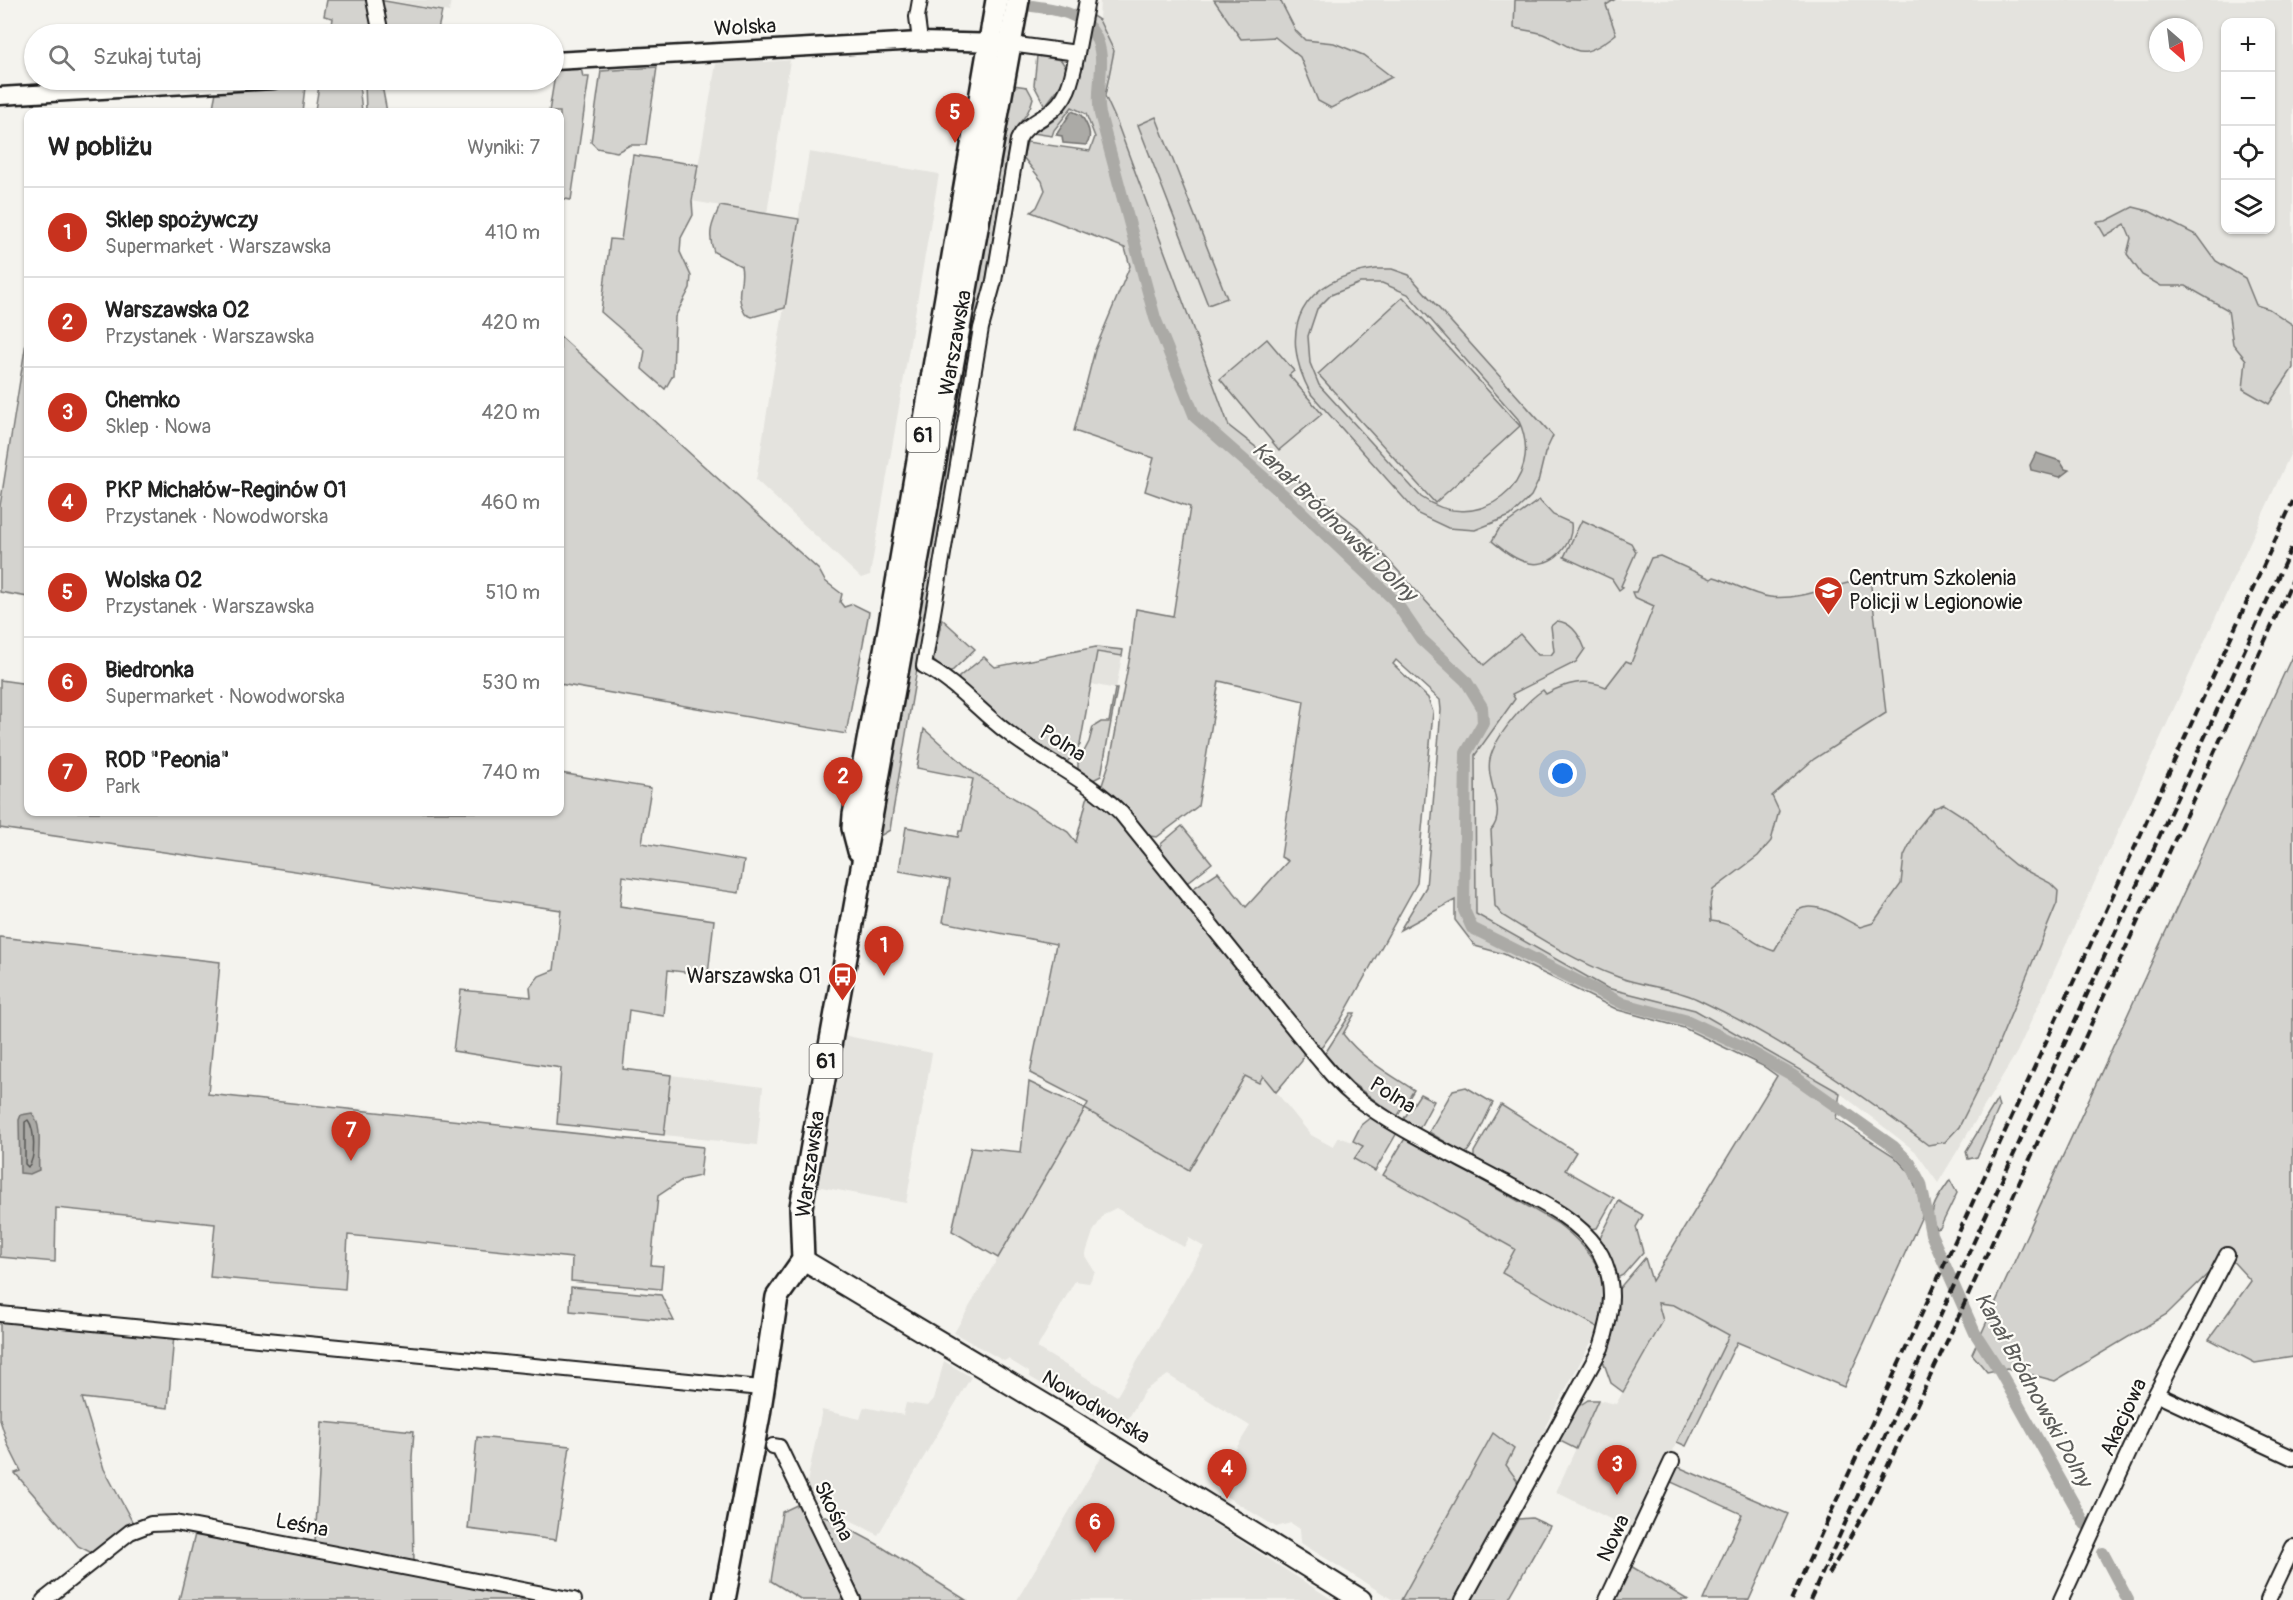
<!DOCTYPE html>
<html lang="pl">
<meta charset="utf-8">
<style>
body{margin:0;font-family:Pangolin,sans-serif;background:#f2f2f2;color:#222}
.controls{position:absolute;right:18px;top:18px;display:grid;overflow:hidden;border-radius:12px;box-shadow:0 2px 4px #0004}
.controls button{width:54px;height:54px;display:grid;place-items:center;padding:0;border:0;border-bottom:2px solid #e0e0e0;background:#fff;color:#222;font:30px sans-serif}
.compass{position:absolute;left:2149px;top:18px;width:54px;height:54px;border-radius:50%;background:#fff;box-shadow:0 2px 4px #0004;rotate:152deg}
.you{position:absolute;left:1563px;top:774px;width:21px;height:21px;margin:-15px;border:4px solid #fff;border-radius:50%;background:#1a73e8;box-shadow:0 0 0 9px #1a73e833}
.badge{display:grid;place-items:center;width:39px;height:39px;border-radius:50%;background:#c8321e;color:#fff;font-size:20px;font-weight:700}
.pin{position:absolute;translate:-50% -50px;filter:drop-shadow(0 2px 3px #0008)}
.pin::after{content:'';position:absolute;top:32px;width:21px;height:18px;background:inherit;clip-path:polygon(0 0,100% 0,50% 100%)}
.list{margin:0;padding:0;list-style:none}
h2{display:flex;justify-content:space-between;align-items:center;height:78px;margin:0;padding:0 24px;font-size:26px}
h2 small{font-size:20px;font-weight:400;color:#767676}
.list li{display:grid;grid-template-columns:39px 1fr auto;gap:18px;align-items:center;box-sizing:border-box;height:90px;padding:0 24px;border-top:2px solid #e0e0e0}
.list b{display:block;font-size:22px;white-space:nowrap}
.list p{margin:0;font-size:20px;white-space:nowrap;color:#767676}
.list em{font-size:20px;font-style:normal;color:#767676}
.icon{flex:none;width:33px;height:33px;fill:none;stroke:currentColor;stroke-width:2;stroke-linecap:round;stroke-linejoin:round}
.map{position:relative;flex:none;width:2293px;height:1600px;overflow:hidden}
.search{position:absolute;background:#fff;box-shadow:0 2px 4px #0004;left:24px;top:24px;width:540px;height:66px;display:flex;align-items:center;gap:15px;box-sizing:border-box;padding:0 21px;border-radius:33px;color:#767676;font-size:22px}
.panel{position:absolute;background:#fff;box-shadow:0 2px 4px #0004;left:24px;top:108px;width:540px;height:708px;border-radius:12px}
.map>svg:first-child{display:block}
</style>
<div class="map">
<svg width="2293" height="1600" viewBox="0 0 2293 1600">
<rect width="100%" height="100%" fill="#f4f3ee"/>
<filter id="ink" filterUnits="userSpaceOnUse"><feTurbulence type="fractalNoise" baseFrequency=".0167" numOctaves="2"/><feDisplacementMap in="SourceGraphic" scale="12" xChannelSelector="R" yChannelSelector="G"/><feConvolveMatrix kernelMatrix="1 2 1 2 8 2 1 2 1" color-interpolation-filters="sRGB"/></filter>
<g filter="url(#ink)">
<g fill="#e4e3de" fill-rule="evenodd">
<polygon points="390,0 451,0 449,12"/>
<path d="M 1100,0 L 2293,0 L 2293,448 L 2017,1052 L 1938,1183 L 1915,1151 L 1840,1093 L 1695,1010 L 1607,988 L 1476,914 L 1475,755 L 1515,698 L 1359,528 L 1229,426 L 1116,120 L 1106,101 L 1114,51 L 1099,20 ZM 2226,22 L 2270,22 L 2270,230 L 2226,230 ZM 2158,27 L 2194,27 L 2194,63 L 2158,63 Z"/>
<polygon points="765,56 764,62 790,60 767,214 692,201 716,64 724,63 726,58"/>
<polygon points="809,152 939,174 870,575 861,578 756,480"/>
<polygon points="1097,652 1122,656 1116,689 1091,684"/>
<polygon points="842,1035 932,1053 906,1203 816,1186"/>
<polygon points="671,1075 763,1087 757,1145 664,1135"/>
<path d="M 1245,1075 L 1263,1076 L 1311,1135 L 1333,1147 L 1339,1137 L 1363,1146 L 1355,1160 L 1516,1250 L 1502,1274 L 1599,1328 L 1545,1427 L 1552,1432 L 1518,1489 L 1517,1480 L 1506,1465 L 1506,1442 L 1493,1433 L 1401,1600 L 1393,1600 L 1301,1543 L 1300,1529 L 1291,1523 L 1276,1527 L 1219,1492 L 1229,1474 L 1222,1471 L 1250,1426 L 1168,1375 L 1145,1390 L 1121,1431 L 1030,1377 L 1029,1372 L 1008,1359 L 1004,1361 L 954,1333 L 1085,1109 L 1189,1169 ZM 1116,1208 L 1184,1247 L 1189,1238 L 1204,1247 L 1117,1396 L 1037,1348 L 1075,1281 L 1089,1283 L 1095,1272 L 1085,1256 L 1093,1232 L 1104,1214 Z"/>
<polygon points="1658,1303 1674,1305 1729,1335 1634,1531 1556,1492 1598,1400 1616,1404 1663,1321"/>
<polygon points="944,1361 971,1377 878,1535 819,1503 806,1487 822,1410 860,1419 864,1407 903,1415 906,1403 928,1406 934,1399"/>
<polygon points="1103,1454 1172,1497 1333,1600 1017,1600"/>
</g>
<g fill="#d4d3cf" stroke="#787876" stroke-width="1.5" fill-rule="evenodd">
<polygon points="327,0 369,0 376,34 322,34 323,32 331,33 333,18 324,16"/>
<polygon points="379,0 442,11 437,34 386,34"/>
<polygon points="1214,0 1280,0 1296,31 1305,40 1334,43 1363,55 1392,77 1331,108 1318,101 1300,57 1275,37 1241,39"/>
<path d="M 1515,0 L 1614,0 L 1606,5 L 1616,34 C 1578,64 1579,49 1543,34 C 1534,31 1523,30 1514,28 Z"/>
<path d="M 1091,15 L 1099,20 L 1114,51 L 1105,96 L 1116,120 L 1229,426 L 1359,528 L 1484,665 L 1520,634 L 1538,655 L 1551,655 L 1554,651 L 1551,626 L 1557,621 C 1572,622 1580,636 1585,649 L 1576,662 L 1512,694 L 1515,699 L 1475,755 L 1476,914 L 1607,988 L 1695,1010 L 1840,1093 L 1836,1119 L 1894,1156 L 1910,1173 L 1918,1193 L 1922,1216 L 1844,1387 L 1737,1342 L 1686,1446 L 1677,1442 L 1729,1335 L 1674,1305 L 1658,1303 L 1663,1321 L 1623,1392 L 1611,1383 L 1602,1358 L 1617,1291 L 1645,1258 L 1652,1281 L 1777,1076 L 1763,1066 L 1684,1028 L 1618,1010 L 1504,954 L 1475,946 L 1455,920 L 1455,900 L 1400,930 L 1426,887 L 1441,710 L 1440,700 L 1396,660 L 1393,664 L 1428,698 L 1433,712 L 1417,883 L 1339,1023 L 1322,1047 L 1317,1046 L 1193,895 L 1192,889 L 1218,872 L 1246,907 L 1288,861 L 1281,857 L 1304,701 L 1219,681 L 1198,806 L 1157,837 L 1149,836 L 1130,813 L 1101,788 L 1110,761 L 1131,651 L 1136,609 L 1173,616 L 1190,507 L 1145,491 L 1154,458 L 1074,431 L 1095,350 L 1130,266 L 1125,248 L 1031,212 L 1037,207 L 1045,190 L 1042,181 L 1023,157 L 1027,142 L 1090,151 L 1095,137 L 1086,114 L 1072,107 L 1054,130 L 1052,136 L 1033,133 L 1053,121 L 1052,118 C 1084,94 1085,52 1091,15 Z"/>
<polygon points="1037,56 1061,60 1067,69 1063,82 1045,106 1034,85"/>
<polygon points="657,67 646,145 630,145 617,152 597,148 591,142 601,71"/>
<polygon points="581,68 583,77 589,77 571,200 560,198 560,112 549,112 556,69"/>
<polygon points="365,83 373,83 383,91 387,112 366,112"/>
<polygon points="359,84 362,112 315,110 319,86"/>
<path d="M 1013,85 L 1027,87 L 1033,98 C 1027,122 1018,118 1010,139 L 985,286 L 975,326 L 892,817 L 890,830 L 880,836 L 877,835 L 963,351 L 981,270 Z"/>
<polygon points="305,87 302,112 212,112 216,92"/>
<polygon points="1156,117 1227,298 1208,305 1138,125"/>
<polygon points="633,155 698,165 692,201 693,215 681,238 680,252 691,276 690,288 675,317 673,375 665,389 642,369 645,350 601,312 610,239 621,240"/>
<path d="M 720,206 L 799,219 L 785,308 L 752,317 L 745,314 C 733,290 745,286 741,266 L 714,252 C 707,234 712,223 720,206 Z"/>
<polygon points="2133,207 2149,211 2198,236 2216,261 2245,278 2256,305 2269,309 2293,325 2293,368 2269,404 2243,389 2246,360 2233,344 2228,310 2186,286 2161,286 2142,275 2127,254 2131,238 2125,224 2105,236 2097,222 2106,221"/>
<path d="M 1376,269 L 1392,269 L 1409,275 L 1553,436 L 1545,453 L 1538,482 L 1531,496 L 1523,504 L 1510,516 L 1475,530 L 1448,528 L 1418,514 L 1311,394 C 1275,328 1303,278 1376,269 ZM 1360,283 L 1382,283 L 1408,294 L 1518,419 C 1549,483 1477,537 1421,497 L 1319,385 L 1310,363 L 1308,336 L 1317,309 L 1331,295 Z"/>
<polygon points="1403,297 1520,426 1435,503 1318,374"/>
<polygon points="28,330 28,597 0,592 0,506"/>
<polygon points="560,336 819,570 825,581 842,594 840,602 844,607 853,604 869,612 846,734 560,684"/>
<polygon points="1267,339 1294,371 1289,375 1322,414 1279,450 1220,379"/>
<path d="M 1539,500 L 1553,515 L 1571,523 C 1574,545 1552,568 1529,563 C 1515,560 1503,550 1492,541 L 1499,529 Z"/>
<polygon points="1582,520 1631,543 1636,552 1621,586 1623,587 1619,590 1612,579 1564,557"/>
<path d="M 1660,556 L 1711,579 L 1714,577 C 1732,582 1751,595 1770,597 C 1803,601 1837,583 1870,578 L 1886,713 L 1814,759 L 1772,796 L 1779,811 L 1771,841 L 1758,856 L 1713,890 L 1710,904 L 1711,921 C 1741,924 1747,943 1774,951 L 1798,910 C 1817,900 1841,918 1860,927 L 1873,923 L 1901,884 L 1904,856 L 1917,829 L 1934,808 L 1944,804 L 1972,822 L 1998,851 L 2015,865 L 2050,883 L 2058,891 L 2057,903 L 1989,1067 L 1959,1127 L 1945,1142 L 1928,1145 C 1855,1090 1779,1037 1697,999 C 1672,987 1644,987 1618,977 C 1577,962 1539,938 1502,915 L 1495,906 L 1491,830 C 1508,811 1485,782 1490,759 C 1495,736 1525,702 1543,690 L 1546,694 C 1566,683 1585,678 1606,687 L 1626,661 L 1631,663 L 1654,606 L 1634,597 L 1632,592 L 1636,592 L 1651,558 Z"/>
<polygon points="942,619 975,649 951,672 946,672 933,660"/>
<polygon points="1096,647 1123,650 1122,656 1097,652 1080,745 1068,761 1063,762 1013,730 958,682 959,677 984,657 995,667"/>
<polygon points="2293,654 2293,1357 2255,1363 2209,1339 2251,1281 2227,1255 2167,1314 2055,1381 2007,1368 1987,1372 1972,1354"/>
<polygon points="0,680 28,684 28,812 560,812 560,773 651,788 642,843 744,861 739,893 623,876 620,906 714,920 708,975 668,970 664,1016 629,1010 623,1069 671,1075 664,1135 557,1124 561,1068 453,1051 461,990 531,997 530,987 539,976 554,970 561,910 0,828"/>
<polygon points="1115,689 1117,689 1101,776 1091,781 1078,771 1078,763 1089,742 1093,727 1101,722 1109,722"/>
<polygon points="924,729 974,773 1068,832 1076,842 1087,799 1091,794 1118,820 1304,1049 1302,1061 1276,1092 1263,1076 1259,1083 1245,1076 1189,1170 1085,1109 998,1258 952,1231 971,1147 1021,1152 1029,1082 1085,1109 1088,1103 1030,1073 1056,944 943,922 950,880 899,871 906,827 958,837 959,831 962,831 973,779 917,768"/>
<polygon points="1182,826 1212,863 1188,882 1183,883 1158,850 1162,843"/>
<polygon points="0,937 220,962 208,1094 703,1147 700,1176 682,1180 658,1196 651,1265 663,1266 661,1289 571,1281 572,1258 348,1235 345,1289 210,1277 215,1224 56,1208 55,1262 0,1257"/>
<path d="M 1351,1013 L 1355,1013 L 1343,1034 C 1362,1059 1388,1073 1414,1090 L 1397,1117 L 1352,1083 L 1324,1055 Z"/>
<path d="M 1466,1087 L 1493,1103 C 1485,1117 1475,1146 1465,1154 L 1429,1132 L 1453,1090 Z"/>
<polygon points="1420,1094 1434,1101 1419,1129 1403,1120"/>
<polygon points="1997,1100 1999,1108 1977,1157 1968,1159 1966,1151"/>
<polygon points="1501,1105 1576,1152 1565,1170 1614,1198 1597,1228 1589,1229 1549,1200 1474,1158 1474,1152"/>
<polygon points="1371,1117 1377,1117 1398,1131 1375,1171 1354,1159 1363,1146 1353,1141 1361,1125"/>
<path d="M 1408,1138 L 1557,1223 C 1593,1250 1616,1282 1599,1328 L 1502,1273 L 1515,1249 L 1383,1175 L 1404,1140 Z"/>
<path d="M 1950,1180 L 1957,1193 L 1940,1228 L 1937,1229 C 1924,1212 1940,1195 1950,1180 Z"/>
<polygon points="1619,1201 1643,1215 1636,1227 1643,1252 1623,1275 1617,1278 1598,1242"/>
<polygon points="571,1287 661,1295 674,1321 570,1311"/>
<polygon points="0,1320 174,1335 168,1408 82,1398 104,1469 133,1523 92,1553 78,1546 15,1473 21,1471 8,1445 0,1420"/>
<polygon points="1588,1400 1598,1400 1576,1449 1558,1440 1576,1408"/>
<polygon points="322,1422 414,1431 412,1457 414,1563 315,1543"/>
<polygon points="1493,1433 1514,1449 1506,1465 1517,1480 1518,1489 1457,1600 1401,1600"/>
<polygon points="477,1437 570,1446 556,1540 468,1529"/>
<polygon points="1676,1466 1788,1514 1749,1600 1703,1600 1742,1514 1669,1481"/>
<polygon points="801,1503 849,1600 802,1600 771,1581 782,1512"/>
<polygon points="825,1516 877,1544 966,1600 860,1600 820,1517"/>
<polygon points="1532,1518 1550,1526 1508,1600 1472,1600 1518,1519"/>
<polygon points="196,1530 541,1600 179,1600"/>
<polygon points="1629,1565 1688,1600 1612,1600"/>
</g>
<g fill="#abaaa6" stroke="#72716f" stroke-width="1.5">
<path d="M 1072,111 L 1081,115 C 1087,124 1094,136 1086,145 L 1063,143 L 1062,136 L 1056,135 Z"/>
<polygon points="2036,453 2060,461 2065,469 2069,470 2060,477 2031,470 2030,465"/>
<path d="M 32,1113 C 44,1127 37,1154 39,1170 L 30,1174 L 20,1173 L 19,1120 L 21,1115 Z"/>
</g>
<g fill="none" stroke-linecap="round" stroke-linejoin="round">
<path stroke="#555553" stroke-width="1.5" d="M 28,1120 C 35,1129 36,1159 28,1167 L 25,1164 L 25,1122 Z"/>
<g stroke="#abaaa6" stroke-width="12">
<path d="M 1012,3 C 1051,10 1097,7 1101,58 C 1102,77 1096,94 1100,114 L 1155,318 L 1195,417 L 1286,497 L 1395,601 L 1421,639 L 1466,681 L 1482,707 L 1483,723 L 1466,753 L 1464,910 L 1472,928 L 1624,1004 L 1688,1021 L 1737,1044 L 1792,1075 L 1894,1147 L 1910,1163 L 1921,1184 L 1931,1234 L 1975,1333 L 1999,1370 L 2085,1524"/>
<polyline points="2103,1553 2128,1600"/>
</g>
<defs>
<g id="minor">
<polyline points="374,0 381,34"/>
<polyline points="920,41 917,17 920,0"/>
<polyline points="1010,44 1077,53 1087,0"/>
<path d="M 1077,53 C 1072,79 1069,100 1046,115 C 1034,123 1024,127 1018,140 L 994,281 L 981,328 L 924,666 C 956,682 979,711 1007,732 C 1045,762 1086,778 1121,813 L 1317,1057 C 1328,1070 1338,1083 1351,1094 C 1397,1130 1454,1155 1505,1183 C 1536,1200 1576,1217 1597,1248 C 1618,1280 1612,1314 1601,1348 L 1463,1600"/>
<polyline points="0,1314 761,1388"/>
<polyline points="2156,1394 2293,1458"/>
<polyline points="773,1446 779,1447 853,1600"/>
<polyline points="44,1600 130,1532 151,1524 175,1523 574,1600"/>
<polyline points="1607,1600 1672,1461"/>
<polyline points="2061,1600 2156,1394 2227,1255"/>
<polyline points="2268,1600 2293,1547"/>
</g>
<g id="tertiary">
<polyline points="554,61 920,41 1002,43"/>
<polyline points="0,96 273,80"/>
</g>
<polyline id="secondary" points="803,1260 1071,1420 1361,1600"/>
<g id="primary">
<polyline points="859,851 853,828 854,815 889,629 997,0"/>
<polyline points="724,1600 759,1415 777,1297 803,1260 801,1207 1018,0"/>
</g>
</defs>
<use href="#minor" stroke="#1c1c1c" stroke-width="18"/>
<use href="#tertiary" stroke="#1c1c1c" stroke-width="21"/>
<use href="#secondary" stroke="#1c1c1c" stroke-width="24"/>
<use href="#primary" stroke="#1c1c1c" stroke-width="26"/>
<use href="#minor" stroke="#fdfcf7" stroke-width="14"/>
<use href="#tertiary" stroke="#fdfcf7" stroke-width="16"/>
<use href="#secondary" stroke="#fdfcf7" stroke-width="20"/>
<use href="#primary" stroke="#fdfcf7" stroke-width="21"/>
<g stroke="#1c1c1c" stroke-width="4" stroke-dasharray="9 4.5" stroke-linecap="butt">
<polyline points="1829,1574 1869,1505 1957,1320 2293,579"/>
<polyline points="1791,1600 2293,501"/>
<polyline points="1810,1600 2293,544"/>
</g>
</g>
</g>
<defs>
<symbol id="university-pin" viewBox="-11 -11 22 30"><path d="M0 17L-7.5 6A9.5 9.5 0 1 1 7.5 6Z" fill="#c8321e" stroke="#fdfcf7"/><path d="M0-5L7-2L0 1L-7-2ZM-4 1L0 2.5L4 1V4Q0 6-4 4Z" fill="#fff"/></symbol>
<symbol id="bus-pin" viewBox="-11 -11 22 30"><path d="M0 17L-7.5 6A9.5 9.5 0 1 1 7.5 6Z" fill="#c8321e" stroke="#fdfcf7"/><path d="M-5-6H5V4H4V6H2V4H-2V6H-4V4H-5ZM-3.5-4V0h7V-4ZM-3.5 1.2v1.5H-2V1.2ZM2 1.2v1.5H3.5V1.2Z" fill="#fff"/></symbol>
</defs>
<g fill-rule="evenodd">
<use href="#university-pin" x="1812" y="574" width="33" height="45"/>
<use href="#bus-pin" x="826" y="960" width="33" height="45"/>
</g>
<g text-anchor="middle" stroke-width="4.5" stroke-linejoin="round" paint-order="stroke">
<g fill="#fdfcf7" stroke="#605f5e" stroke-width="1.5">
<rect x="906.5" y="418" width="33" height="34" rx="4.5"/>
<rect x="809.5" y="1044" width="33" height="34" rx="4.5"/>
</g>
<g font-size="20" font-weight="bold" fill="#1c1c1c">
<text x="923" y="442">61</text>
<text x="826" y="1068">61</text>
</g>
<g font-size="21" fill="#1c1c1c" stroke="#fdfcf7">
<text transform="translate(745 27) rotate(-3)" y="7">Wolska</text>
<text transform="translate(955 343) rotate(-80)" y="7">Warszawska</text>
<text transform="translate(1063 743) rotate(32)" y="7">Polna</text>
<text transform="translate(1393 1095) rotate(32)" y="7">Polna</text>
<text transform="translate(810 1164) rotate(-82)" y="7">Warszawska</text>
<text transform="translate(1096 1407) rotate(31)" y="7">Nowodworska</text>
<text transform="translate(2123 1417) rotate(-65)" y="7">Akacjowa</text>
<text transform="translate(834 1511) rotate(64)" y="7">Skośna</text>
<text transform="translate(302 1525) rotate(11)" y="7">Leśna</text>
<text transform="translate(1613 1538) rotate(-65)" y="7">Nowa</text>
</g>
<g font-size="21" fill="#1c1c1c" stroke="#fdfcf7" text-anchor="start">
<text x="1849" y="585">Centrum Szkolenia<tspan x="1849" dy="24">Policji w Legionowie</tspan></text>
<text x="821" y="983" text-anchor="end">Warszawska 01</text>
</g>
<g font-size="22" font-style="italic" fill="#5c5c5a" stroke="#fdfcf7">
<text transform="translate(1335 521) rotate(44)" y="8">Kanał Bródnowski Dolny</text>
<text transform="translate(2034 1389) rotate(61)" y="8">Kanał Bródnowski Dolny</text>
</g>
</g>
</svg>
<div class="controls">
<button>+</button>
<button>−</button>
<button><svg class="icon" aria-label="locate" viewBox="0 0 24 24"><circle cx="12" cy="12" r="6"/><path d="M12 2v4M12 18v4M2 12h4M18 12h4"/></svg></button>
<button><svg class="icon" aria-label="layers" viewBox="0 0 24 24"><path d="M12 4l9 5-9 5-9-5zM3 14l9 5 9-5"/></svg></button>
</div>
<svg class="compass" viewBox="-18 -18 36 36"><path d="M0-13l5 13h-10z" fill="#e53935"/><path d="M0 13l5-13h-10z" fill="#767676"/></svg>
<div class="you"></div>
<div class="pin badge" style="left:884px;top:976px">1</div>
<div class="pin badge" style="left:843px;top:807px">2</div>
<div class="pin badge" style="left:1617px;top:1495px">3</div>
<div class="pin badge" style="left:1227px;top:1499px">4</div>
<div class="pin badge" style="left:955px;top:143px">5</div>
<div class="pin badge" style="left:1095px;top:1553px">6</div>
<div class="pin badge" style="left:351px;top:1161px">7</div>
<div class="search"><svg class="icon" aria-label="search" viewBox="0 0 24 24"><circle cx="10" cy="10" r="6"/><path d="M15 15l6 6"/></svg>Szukaj tutaj</div>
<section class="panel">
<h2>W pobliżu<small>Wyniki: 7</small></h2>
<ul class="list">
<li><span class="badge">1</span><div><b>Sklep spożywczy</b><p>Supermarket · Warszawska</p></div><em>410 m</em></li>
<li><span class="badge">2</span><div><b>Warszawska 02</b><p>Przystanek · Warszawska</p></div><em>420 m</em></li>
<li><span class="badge">3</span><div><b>Chemko</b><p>Sklep · Nowa</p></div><em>420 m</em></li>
<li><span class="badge">4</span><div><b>PKP Michałów-Reginów 01</b><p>Przystanek · Nowodworska</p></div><em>460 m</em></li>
<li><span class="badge">5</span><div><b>Wolska 02</b><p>Przystanek · Warszawska</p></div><em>510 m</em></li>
<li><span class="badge">6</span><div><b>Biedronka</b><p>Supermarket · Nowodworska</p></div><em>530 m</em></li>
<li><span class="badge">7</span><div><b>ROD &quot;Peonia&quot;</b><p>Park</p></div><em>740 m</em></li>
</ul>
</section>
</div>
